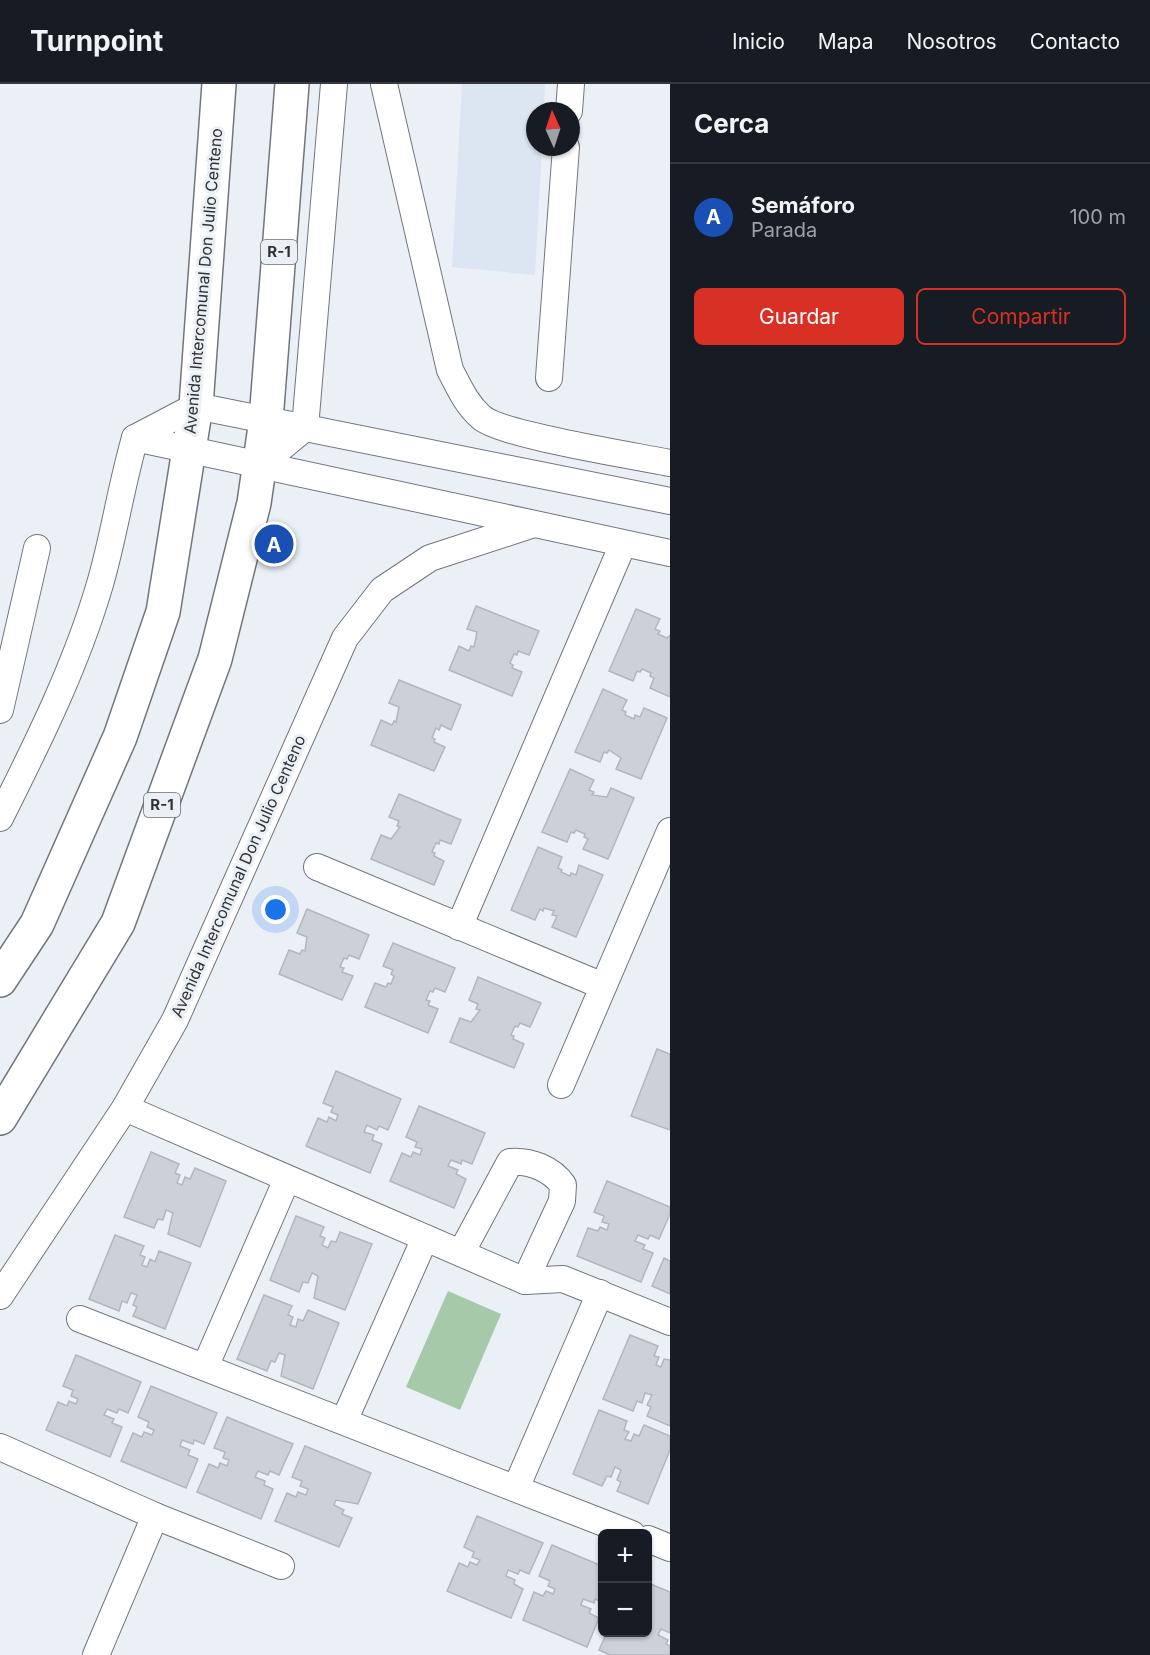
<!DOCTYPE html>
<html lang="es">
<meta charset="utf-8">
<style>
body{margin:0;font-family:Inter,sans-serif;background:#242831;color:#f1f3f6}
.controls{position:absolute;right:18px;bottom:18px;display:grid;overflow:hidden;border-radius:9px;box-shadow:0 2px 4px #0004}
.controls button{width:54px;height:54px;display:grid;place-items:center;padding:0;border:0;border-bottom:2px solid #363941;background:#171b24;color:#f1f3f6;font:30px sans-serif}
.compass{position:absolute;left:526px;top:18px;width:54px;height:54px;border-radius:50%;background:#171b24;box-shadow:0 2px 4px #0004;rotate:357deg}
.you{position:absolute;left:276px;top:826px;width:21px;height:21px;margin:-15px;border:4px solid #fff;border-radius:50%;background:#1a73e8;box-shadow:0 0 0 9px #1a73e833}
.badge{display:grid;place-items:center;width:39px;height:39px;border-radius:50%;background:#d93025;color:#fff;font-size:20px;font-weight:700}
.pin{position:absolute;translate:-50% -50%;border:3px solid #fff;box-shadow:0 2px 6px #0006}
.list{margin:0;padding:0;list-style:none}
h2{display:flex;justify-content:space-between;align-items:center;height:78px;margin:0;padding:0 24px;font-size:26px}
h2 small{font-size:20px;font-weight:400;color:#9ea1a6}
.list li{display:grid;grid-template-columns:39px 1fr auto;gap:18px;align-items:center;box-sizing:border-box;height:108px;padding:0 24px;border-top:2px solid #363941}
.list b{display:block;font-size:22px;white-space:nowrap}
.list p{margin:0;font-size:20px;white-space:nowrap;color:#9ea1a6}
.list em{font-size:20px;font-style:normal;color:#9ea1a6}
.actions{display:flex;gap:12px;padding:18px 24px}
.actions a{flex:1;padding:14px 0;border:2px solid #d93025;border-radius:9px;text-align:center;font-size:21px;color:#d93025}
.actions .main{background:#d93025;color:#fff}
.map{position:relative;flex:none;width:670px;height:1571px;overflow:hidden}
header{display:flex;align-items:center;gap:36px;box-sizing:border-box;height:84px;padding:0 30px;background:#171b24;border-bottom:2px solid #363941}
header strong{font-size:28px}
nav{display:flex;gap:33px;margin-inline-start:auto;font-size:21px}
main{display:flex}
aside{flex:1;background:#171b24}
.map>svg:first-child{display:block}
</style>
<header>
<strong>Turnpoint</strong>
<nav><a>Inicio</a><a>Mapa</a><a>Nosotros</a><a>Contacto</a></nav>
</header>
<main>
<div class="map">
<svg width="670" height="1571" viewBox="0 0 670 1571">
<rect width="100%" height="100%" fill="#ebf0f7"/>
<polygon fill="#dce5f2" points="462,0 545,0 544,27 535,27 535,63 542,63 535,191 452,183"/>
<polygon fill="#a5c9a9" points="448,1207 501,1230 460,1326 406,1303"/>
<g fill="#ccd0d7" stroke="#b2b7bd" stroke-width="1.5">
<polygon points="476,522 539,547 529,571 518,567 517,571 514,570 510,579 513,581 512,584 522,588 512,612 449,586 459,562 469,567 471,562 474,563 477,548 467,545"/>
<polygon points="636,525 660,535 655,545 660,547 658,550 667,554 670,551 670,613 650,604 654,594 650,592 651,589 642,585 640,588 637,587 633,597 609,587"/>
<polygon points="399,596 461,621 451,646 441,641 439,646 436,644 432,654 435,655 434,658 445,663 434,687 371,661 381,636 392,641 394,637 396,638 399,623 389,619"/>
<polygon points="603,605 627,616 622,626 626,628 625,631 634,635 635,631 640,633 644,624 667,634 641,695 616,685 621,674 609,666 607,669 604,668 600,678 575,668"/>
<polygon points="570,685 594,696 589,706 594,708 592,711 607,713 611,704 634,714 608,775 583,765 588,755 584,753 585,750 576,746 574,749 571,748 567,758 542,748"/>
<polygon points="399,710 461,736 451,760 440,756 439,760 436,759 432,768 435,769 434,772 444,777 434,801 371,775 381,751 391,755 400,743 397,742 399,737 389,733"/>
<polygon points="538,763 562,773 558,784 562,786 561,788 570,792 571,789 576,791 579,781 603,791 576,853 552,843 557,832 552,831 554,827 544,824 543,827 540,825 535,836 511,826"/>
<polygon points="307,825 369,851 359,875 349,871 347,875 344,874 340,883 344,884 342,888 353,892 342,916 279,890 289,866 300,870 302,866 305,867 307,853 297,849"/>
<polygon points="393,859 455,884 445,908 435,904 433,908 430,907 426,916 430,917 428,921 438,925 428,949 365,923 375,899 386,903 388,899 391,900 394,892 391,890 393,886 383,882"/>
<polygon points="478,893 541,919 530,943 520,939 518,943 515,942 511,951 514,952 513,955 524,960 514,984 450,958 460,934 471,938 480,926 476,925 478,920 469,916"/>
<polygon points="657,965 670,970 670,1046 631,1032"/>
<polygon points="336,987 401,1015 388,1046 379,1042 377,1046 367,1041 364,1048 374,1051 372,1056 382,1060 370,1089 306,1062 318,1034 327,1038 329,1033 336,1037 338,1031 331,1028 333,1023 323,1019"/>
<polygon points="419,1022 485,1049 472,1080 462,1076 461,1080 451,1076 448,1082 458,1086 456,1090 466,1095 454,1124 390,1097 402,1069 411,1073 413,1068 420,1071 422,1065 415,1063 417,1058 406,1053"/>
<polygon points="151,1068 179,1080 175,1089 180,1091 177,1099 182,1101 185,1093 190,1095 195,1084 226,1097 200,1163 168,1150 173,1129 166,1126 163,1136 158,1135 154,1144 124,1133"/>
<polygon points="607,1097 670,1123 670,1130 659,1155 650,1151 648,1155 638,1151 635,1157 645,1161 643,1165 653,1169 641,1198 577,1172 588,1144 598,1147 600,1143 607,1146 609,1140 602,1138 604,1132 594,1128"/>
<polygon points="296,1132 324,1143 320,1152 325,1154 322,1161 328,1164 331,1157 336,1158 340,1148 372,1160 345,1226 314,1214 318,1192 312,1189 308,1199 303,1198 299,1208 270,1196"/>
<polygon points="115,1151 144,1162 140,1171 145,1173 142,1181 147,1183 150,1175 155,1178 159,1167 191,1179 165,1245 133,1232 137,1223 133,1221 137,1211 131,1209 127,1219 122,1217 119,1227 89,1215"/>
<polygon points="664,1174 670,1177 670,1210 652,1202"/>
<polygon points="264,1211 292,1222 288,1231 293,1233 290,1241 296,1243 298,1235 303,1237 308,1226 339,1239 313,1305 281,1292 285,1271 279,1269 275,1278 271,1277 267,1287 237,1275"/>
<polygon points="630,1251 658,1262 654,1272 659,1273 656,1281 661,1283 664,1275 670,1276 670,1342 647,1332 651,1323 647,1321 652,1311 645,1309 642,1319 637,1317 633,1327 603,1315"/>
<polygon points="76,1271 141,1298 128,1329 119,1325 117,1329 107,1325 104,1331 114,1335 112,1339 122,1343 110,1373 46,1346 58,1318 67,1322 69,1317 76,1320 78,1315 71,1312 73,1306 63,1302"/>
<polygon points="151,1302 217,1329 204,1360 194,1356 193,1360 182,1356 180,1362 190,1366 188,1371 198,1375 186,1404 121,1377 133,1349 142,1353 144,1348 152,1351 154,1346 147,1343 149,1338 138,1333"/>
<polygon points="599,1326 627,1337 624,1346 629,1348 625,1355 631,1357 634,1350 639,1352 644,1341 670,1352 670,1366 648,1420 617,1407 621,1398 617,1396 621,1386 615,1383 611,1393 607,1392 602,1402 573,1390"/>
<polygon points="227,1333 293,1360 279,1391 270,1387 268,1391 258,1387 255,1393 265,1397 264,1401 273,1405 261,1435 197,1408 209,1380 218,1384 220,1379 227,1382 229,1376 223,1374 225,1368 214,1364"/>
<polygon points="305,1362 371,1389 358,1420 336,1416 334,1421 344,1426 342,1430 352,1434 339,1463 275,1437 287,1409 296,1413 298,1408 306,1411 308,1405 300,1402 302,1397 292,1393"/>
<polygon points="477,1432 543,1459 529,1490 520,1486 518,1490 508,1486 506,1492 515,1496 514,1500 523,1505 511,1534 447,1507 459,1479 468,1483 470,1478 477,1481 480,1476 472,1473 474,1468 464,1463"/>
<polygon points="552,1461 602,1482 602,1518 595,1515 594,1519 583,1515 581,1521 591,1525 589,1529 599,1534 587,1563 523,1536 534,1508 543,1512 546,1507 553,1510 555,1505 548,1502 550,1497 539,1492"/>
<polygon points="648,1499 670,1508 670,1549 661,1545 658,1551 668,1556 666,1560 670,1562 670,1571 610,1571 599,1566 607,1548 648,1548"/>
</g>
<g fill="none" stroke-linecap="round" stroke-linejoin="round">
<defs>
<g id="street">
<path d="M 384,0 L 450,286 C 459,303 466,320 481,333 C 500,351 636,372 670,379"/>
<polyline points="569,27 571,0"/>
<polyline points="549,294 566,63"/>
<polyline points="135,354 196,322 670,417"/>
<polyline points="135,354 670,469"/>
<polyline points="260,381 305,344 334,0"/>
<polyline points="0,626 37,464"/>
<path d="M 0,734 C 38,658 76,582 100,500 C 114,452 121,402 135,354"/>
<polyline points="317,783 603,902"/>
<polyline points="459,843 623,460"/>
<polyline points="561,1001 670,747"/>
<polyline points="125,1024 525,1197 563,1195 670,1238"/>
<path d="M 461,1169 L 510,1078 C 530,1076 552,1085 563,1101 L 562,1117 L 525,1197"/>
<polyline points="0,1212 125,1024 175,936 345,554 382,506 430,474 531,441"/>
<polyline points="80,1235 632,1450"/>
<polyline points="205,1283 287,1095"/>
<polyline points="344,1337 425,1154"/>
<polyline points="0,1363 155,1432 281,1482"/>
<polyline points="516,1404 600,1209"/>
<polyline points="648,1455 670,1464"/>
<polyline points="96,1571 155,1432"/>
</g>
<g id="primary">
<polyline points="0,896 37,840 120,653 163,528 196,322 219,0"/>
<polyline points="0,1034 118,839 215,575 254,419 266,336 292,0"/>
</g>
</defs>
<use href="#street" stroke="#72767c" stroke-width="28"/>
<use href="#primary" stroke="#72767c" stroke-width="36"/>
<use href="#street" stroke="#fff" stroke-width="26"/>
<use href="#primary" stroke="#fff" stroke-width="33"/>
</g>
<g text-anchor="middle" stroke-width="6" stroke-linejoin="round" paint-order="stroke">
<g fill="#ebf0f7" stroke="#676a6e" stroke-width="1.5">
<rect x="261" y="156" width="36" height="24" rx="4.5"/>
<rect x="144" y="709" width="36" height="24" rx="4.5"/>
</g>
<g font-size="15" font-weight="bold" fill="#2f3134">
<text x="279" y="173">R-1</text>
<text x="162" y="726">R-1</text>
</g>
<g font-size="16" fill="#2f3134" stroke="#ebf0f7">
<text transform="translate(203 197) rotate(-85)" y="6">Avenida Intercomunal Don Julio Centeno</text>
<text transform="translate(238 792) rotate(-66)" y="6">Avenida Intercomunal Don Julio Centeno</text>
</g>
</g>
</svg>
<div class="controls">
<button>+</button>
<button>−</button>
</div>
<svg class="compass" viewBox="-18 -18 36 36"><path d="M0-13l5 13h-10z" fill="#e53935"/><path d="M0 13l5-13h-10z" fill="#9ea1a6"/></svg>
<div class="you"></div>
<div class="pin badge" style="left:274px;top:460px;background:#1a4fb4">A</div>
</div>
<aside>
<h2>Cerca<small></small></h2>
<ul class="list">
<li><span class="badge" style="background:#1a4fb4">A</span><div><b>Semáforo</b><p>Parada</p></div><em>100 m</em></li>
</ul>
<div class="actions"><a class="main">Guardar</a><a>Compartir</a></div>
</aside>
</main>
